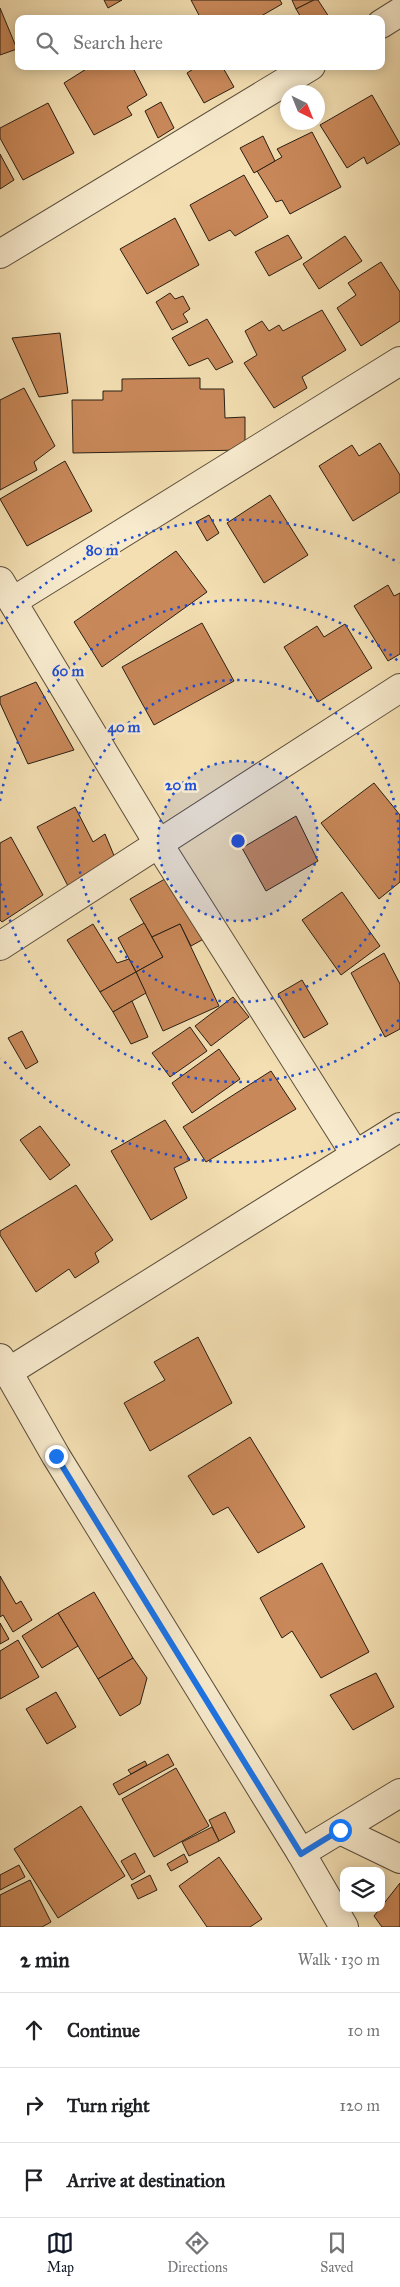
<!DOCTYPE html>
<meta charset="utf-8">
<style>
body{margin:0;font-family:"IM FELL Great Primer",serif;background:#f6f6f6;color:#202124}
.controls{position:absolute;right:15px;bottom:15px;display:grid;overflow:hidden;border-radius:10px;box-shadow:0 2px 12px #0003}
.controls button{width:45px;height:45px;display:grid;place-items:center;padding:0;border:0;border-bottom:1px solid #e0e0e0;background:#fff;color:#202124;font:25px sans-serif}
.compass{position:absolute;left:280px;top:85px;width:45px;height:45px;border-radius:50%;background:#fff;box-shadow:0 2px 12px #0003;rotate:137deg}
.stop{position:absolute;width:15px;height:15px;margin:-11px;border:4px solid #1a73e8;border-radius:50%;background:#fff}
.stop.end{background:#1a73e8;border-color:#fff;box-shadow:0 1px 5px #0008}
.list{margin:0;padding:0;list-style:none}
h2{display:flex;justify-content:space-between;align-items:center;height:65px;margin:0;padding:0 20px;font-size:21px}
h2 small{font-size:16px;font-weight:400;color:#757577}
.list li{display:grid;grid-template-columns:32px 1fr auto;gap:15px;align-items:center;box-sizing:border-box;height:75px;padding:0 20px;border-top:1px solid #e0e0e0}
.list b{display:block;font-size:19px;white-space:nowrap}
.list em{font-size:16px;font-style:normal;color:#757577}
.icon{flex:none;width:28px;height:28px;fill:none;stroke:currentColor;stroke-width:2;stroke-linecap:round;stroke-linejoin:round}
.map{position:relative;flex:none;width:400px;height:1927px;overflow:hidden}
.search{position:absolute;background:#fff;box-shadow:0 2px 12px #0003;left:15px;right:15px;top:15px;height:55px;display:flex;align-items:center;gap:12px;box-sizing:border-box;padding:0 18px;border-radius:10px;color:#757577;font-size:19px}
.sheet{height:290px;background:#fff}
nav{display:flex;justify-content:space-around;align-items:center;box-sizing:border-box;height:70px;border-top:1px solid #e0e0e0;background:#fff;font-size:14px;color:#757577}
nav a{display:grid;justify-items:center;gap:2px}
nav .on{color:#111827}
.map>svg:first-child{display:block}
</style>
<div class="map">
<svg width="400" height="1927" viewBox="0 0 400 1927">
<rect width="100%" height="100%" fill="#f3dfb2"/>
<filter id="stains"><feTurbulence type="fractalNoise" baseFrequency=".004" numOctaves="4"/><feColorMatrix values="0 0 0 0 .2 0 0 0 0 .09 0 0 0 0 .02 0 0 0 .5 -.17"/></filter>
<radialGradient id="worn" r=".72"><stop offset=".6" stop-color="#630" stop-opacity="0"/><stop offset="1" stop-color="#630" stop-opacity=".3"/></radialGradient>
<g fill="#c98859" stroke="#291e13">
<polygon points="104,0 122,0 108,8"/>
<polygon points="191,0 280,0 282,4 256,19 201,19"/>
<polygon points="292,0 314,0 296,9"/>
<polygon points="314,0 318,0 329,17 302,19 296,9"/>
<polygon points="0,8 17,49 0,55"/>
<polygon points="91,66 132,66 147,95 127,107 132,115 94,135 64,83"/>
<polygon points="198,66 222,66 234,87 204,103 187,73"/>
<polygon points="372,95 400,144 367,164 364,157 347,168 320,125"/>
<polygon points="161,102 174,128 158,138 145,111"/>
<polygon points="48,103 74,153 23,180 0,138 0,128"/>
<polygon points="312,132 341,187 290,214 282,200 276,202 257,171 282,157 277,149"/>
<polygon points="263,136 275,161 254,173 240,148"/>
<polygon points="0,154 14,180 0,189"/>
<polygon points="244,175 268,217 235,236 230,230 209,241 190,205"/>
<polygon points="175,218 199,265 147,294 120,249"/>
<polygon points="288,235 302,258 269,276 255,252"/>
<polygon points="345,236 362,261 319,289 303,264"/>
<polygon points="381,262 400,292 400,321 361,346 337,308 356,295 348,283"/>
<polygon points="170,293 175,299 183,296 190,309 183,314 188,322 172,330 156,302"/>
<polygon points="322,310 346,350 302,377 307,388 274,408 244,363 257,355 245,331 262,321 269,331 279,325 283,331"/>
<polygon points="207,319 233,362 216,370 208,358 189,366 172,338"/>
<polygon points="60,333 68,393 39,397 12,338"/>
<polygon points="200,378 200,389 224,389 225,418 245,417 245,450 73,453 72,400 103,400 103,391 122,391 122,379"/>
<polygon points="24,388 55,446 34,462 37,470 0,490 0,400"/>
<polygon points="380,443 400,475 400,492 353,521 319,466 352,445 359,456"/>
<polygon points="65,461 92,511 27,546 0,499"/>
<polygon points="270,495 308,555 264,583 227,523"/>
<polygon points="209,515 219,533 207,541 196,522"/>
<polygon points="176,551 207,592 102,667 74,622"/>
<polygon points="388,585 394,596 400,593 400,654 388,661 354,606"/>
<polygon points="202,623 234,681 154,725 122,667"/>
<polygon points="345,624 372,668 318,702 284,647 317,626 324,637"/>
<polygon points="36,682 74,750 28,764 0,703 0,697"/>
<polygon points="374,783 400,815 400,882 379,899 321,823"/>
<polygon points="75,807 93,842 105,834 115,858 68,886 37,827"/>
<polygon points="296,816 318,861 266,891 242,848"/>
<polygon points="11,837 43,895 2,922 0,920 0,843"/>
<polygon points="170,876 209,936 191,946 180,924 152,937 130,899"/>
<polygon points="342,892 380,946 341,975 302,920"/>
<polygon points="144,923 163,957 136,972 118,938"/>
<polygon points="93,924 117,963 129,959 136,972 100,992 67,940"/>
<polygon points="180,924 219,1006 163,1031 136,972 163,957 152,937"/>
<polygon points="384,953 400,984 400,1029 385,1037 351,973"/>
<polygon points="136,972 146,993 113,1012 100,992"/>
<polygon points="302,980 328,1024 304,1038 278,994"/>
<polygon points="233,997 249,1017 211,1046 195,1026"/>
<polygon points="132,1001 148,1037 131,1044 113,1012"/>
<polygon points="190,1027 207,1051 170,1077 152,1053"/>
<polygon points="22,1031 38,1062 26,1069 8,1038"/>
<polygon points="219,1049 240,1079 192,1113 172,1083"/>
<polygon points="271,1071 296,1109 206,1162 183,1127"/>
<polygon points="165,1120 190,1160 174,1168 187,1198 151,1220 111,1151"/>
<polygon points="40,1126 70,1165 50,1180 20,1140"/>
<polygon points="76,1185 113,1240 95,1253 99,1262 75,1278 69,1269 36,1292 0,1235 0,1231"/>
<polygon points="198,1337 232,1403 150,1451 124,1403 165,1380 154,1362"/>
<polygon points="250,1437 305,1527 258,1553 228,1507 213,1515 188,1476"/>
<polygon points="322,1563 369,1652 321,1678 292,1631 282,1638 260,1598"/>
<polygon points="0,1576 16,1604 21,1601 32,1620 13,1632 3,1615 0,1617"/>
<polygon points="94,1592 133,1658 98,1679 58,1613"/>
<polygon points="58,1613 78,1646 42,1668 22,1636"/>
<polygon points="0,1623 9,1639 0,1644"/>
<polygon points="18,1640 39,1677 0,1699 0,1651"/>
<polygon points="133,1658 147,1678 140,1704 120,1716 98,1679"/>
<polygon points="376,1673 394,1707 353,1730 330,1695"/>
<polygon points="56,1692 76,1727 47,1744 26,1709"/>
<polygon points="168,1754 174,1765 119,1795 113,1784"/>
<polygon points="145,1761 147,1765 131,1774 128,1770"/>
<polygon points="176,1768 209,1826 154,1857 122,1799"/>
<polygon points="81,1806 125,1876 58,1918 14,1849"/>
<polygon points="225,1812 235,1832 219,1841 209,1820"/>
<polygon points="212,1827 219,1841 189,1856 182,1842"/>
<polygon points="135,1853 145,1872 132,1880 121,1861"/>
<polygon points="184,1854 188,1862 171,1871 167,1864"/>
<polygon points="219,1857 262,1919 250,1927 207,1927 179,1886"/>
<polygon points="19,1865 25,1877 0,1890 0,1875"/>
<polygon points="150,1875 157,1890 138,1899 131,1885"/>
<polygon points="30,1880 51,1922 42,1927 0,1927 0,1895"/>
<polygon points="400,1883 400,1927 382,1927 374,1916"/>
</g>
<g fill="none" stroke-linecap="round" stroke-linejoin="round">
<defs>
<g id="minor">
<polyline points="381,24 400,12"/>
<polyline points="0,254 311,66"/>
<polyline points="0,581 158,843 355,1154"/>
<polyline points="13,601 400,361"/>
<polyline points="0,946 400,688"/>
<polyline points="8,1372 400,1127"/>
<polyline points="340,1830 400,1859"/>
<polyline points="301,1853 400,1793"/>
</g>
<polyline id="tertiary" points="0,1358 56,1456 301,1853 344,1927"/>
</defs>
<use href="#minor" stroke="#5c4e3b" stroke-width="30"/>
<use href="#tertiary" stroke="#5c4e3b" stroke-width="30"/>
<use href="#minor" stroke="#f7eacd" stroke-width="28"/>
<use href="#tertiary" stroke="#f7eacd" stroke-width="28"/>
</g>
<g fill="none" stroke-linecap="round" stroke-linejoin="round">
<polyline stroke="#1a73e8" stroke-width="6" points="56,1456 301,1854 340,1830"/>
</g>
<circle cx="238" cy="841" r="80" fill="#1d4ed8" fill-opacity=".12"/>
<g fill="none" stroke="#1d4ed8" stroke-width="2.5" stroke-dasharray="2.5 5">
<circle cx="238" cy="841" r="80"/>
<circle cx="238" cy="841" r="161"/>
<path d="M399 1020A241 241 0 0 1 0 881M0 801A241 241 0 0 1 399 662"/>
<path d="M399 1119A321 321 0 0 1 1 1058M1 624A321 321 0 0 1 399 563"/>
</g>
<circle cx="238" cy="841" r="8" fill="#1d4ed8" stroke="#f7eacd" stroke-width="2.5"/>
<g font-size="15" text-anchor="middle" font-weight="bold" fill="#1d4ed8" stroke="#f7eacd" stroke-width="5" stroke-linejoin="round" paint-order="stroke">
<text x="102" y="555">80 m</text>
<text x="68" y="676">60 m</text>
<text x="124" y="732">40 m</text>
<text x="181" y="790">20 m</text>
</g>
<rect width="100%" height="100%" filter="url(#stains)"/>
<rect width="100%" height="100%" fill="url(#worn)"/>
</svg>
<div class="controls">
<button><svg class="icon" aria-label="layers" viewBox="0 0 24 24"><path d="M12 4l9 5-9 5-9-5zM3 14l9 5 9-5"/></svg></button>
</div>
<svg class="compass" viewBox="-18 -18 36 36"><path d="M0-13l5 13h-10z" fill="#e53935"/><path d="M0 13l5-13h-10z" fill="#757577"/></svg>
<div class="stop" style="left:340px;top:1830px"></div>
<div class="stop end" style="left:56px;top:1456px"></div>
<div class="search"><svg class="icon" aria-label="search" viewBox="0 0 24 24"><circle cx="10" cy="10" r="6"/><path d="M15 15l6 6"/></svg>Search here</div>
</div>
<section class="sheet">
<h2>2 min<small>Walk · 130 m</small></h2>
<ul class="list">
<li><svg class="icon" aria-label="ahead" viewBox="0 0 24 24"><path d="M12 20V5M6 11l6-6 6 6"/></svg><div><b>Continue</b></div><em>10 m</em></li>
<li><svg class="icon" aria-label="right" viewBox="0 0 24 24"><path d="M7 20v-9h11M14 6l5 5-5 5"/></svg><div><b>Turn right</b></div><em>120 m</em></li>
<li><svg class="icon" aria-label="arrive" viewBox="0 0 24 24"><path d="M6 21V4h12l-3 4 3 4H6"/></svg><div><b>Arrive at destination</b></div></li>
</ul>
</section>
<nav>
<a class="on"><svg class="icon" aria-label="map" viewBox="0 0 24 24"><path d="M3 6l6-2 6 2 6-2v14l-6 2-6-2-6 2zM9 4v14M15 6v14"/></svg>Map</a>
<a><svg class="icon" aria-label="directions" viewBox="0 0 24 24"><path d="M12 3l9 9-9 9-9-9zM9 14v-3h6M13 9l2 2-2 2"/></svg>Directions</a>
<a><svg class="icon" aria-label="saved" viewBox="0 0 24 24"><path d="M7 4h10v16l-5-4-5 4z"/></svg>Saved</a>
</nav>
